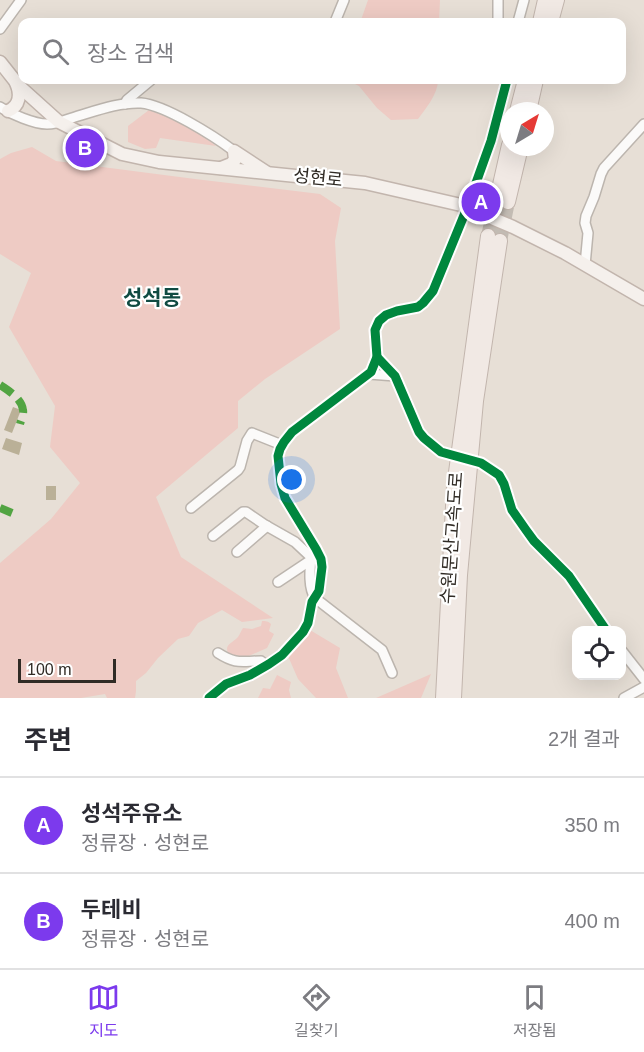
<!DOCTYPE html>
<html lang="ko">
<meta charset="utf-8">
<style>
body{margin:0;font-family:Helvetica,"Noto Sans KR",sans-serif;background:#f7f7f7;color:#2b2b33}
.controls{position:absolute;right:18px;bottom:18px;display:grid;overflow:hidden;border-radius:12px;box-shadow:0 6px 24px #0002}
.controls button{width:54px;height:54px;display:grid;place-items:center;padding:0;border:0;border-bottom:2px solid #e1e1e2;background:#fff;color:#2b2b33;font:30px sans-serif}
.compass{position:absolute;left:500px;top:102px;width:54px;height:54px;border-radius:50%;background:#fff;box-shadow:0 6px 24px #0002;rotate:38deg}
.scale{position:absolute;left:18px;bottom:15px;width:98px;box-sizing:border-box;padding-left:6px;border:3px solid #302b25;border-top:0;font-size:16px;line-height:21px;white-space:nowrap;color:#302b25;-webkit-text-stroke:4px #fff;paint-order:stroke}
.you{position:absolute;left:292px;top:480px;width:21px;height:21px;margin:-15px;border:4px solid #fff;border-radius:50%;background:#1a73e8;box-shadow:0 0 0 9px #1a73e833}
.badge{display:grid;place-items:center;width:39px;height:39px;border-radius:50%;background:#7c3aed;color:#fff;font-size:20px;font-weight:700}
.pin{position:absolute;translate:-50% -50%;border:3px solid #fff;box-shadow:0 2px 6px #0006}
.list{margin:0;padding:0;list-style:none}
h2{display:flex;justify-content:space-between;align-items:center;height:78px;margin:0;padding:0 24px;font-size:26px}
h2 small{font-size:20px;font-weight:400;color:#7c7c81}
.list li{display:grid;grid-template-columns:39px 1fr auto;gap:18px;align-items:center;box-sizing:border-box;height:96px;padding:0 24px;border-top:2px solid #e1e1e2}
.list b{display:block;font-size:22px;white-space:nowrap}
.list p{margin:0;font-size:20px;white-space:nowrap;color:#7c7c81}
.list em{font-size:20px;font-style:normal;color:#7c7c81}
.icon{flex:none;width:33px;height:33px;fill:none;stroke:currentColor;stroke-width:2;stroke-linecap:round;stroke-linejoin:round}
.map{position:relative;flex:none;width:644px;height:698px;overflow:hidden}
.search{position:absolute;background:#fff;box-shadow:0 6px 24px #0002;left:18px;right:18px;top:18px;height:66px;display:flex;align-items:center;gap:15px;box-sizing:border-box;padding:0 21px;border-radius:12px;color:#7c7c81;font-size:22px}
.sheet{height:270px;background:#fff}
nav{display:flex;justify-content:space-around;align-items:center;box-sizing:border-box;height:84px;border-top:2px solid #e1e1e2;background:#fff;font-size:16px;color:#7c7c81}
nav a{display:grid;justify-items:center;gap:3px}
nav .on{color:#7c3aed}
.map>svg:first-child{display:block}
</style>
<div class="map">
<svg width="644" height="698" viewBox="0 0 644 698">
<rect width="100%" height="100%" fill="#e7dfd6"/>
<g fill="#eecbc4">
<polygon points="368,0 440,0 439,22 359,22 361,20"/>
<path d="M 347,80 L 438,80 C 438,94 426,108 418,119 L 391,120 L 377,108 L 359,86 Z"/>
<path d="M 149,110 C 174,119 196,129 216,146 L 160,138 L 156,148 L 145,149 L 128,142 L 128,126 Z"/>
<polygon points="32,147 56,161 195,179 320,194 341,208 335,241 340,329 265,379 238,401 238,428 156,497 181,557 273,618 242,622 222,610 198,623 189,636 178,639 158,658 146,673 136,681 136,691 135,698 107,698 105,694 81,698 0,698 0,563 51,519 80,483 50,447 55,406 9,327 31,273 0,254 0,159 11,153"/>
<path d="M 262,621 C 266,621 268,621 271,624 L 269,631 L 274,634 L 267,648 L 244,658 L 231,658 C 222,645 230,645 238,637 C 240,634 241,631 243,628 L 252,629 L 261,626 Z"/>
<polygon points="310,630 340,648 336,668 348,698 316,698 298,679 288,656"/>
<polygon points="431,674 421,698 376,698"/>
<polygon points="277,675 291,682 289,690 291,698 258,698 263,688 270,689"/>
</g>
<g fill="#bab097">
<polygon points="13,407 21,410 12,433 4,430"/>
<polygon points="6,438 22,443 19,455 2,449"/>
<rect x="46" y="486" width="10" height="14"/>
</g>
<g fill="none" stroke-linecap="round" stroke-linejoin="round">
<g stroke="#c2bbb3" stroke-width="14" stroke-dasharray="14 7" stroke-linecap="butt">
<polyline points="488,236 497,198"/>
<polyline points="500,241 508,202"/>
</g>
<defs>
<g id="minor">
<polyline points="335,22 344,0"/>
<polyline points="498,22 498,0"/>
<polyline points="518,22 524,0"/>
<polyline points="0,29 21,0"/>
<polyline points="125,104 127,100 151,80"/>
<path d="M 0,107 C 11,114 34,124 47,124 C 58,124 68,119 78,116 C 98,110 120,102 141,103 C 165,105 214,136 234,151"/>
<polyline points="585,265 588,233 585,223 586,216 594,197 601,174 604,168 644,124"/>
<polyline points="377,357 395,376 419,432 424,438 441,452"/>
<polyline points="369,374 395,376"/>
<polyline points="481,463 499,475 504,484 512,510 526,530 534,541 569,576 606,630"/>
<polyline points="191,508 238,470 240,467 247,441 252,433 282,445"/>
<path d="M 213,536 L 243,512 L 246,512 L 265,525 L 295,542 L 311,557 C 310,569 308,587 315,598 L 382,650 L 392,673"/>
<polyline points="237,552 267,526"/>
<polyline points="278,582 314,558"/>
<polyline points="622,651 644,679"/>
<path d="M 218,653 C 237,665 241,661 261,661 L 267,666"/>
<polyline points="209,698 226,684 250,675 269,664 282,655 303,632 308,623 312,602 319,591 322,567 321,559 316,549 285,498 281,484 278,456 280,449 284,442 292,432 371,372 377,357 375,330 379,321 386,315 397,311 418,307 423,303 433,291 467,208 491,141 507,80"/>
<polyline points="624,698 644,687"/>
</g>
<g id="major">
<polyline points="0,62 19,86 59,122 122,154 159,162 365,183 461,205 513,227 565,253 644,299"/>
<path d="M 8,111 C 20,106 21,94 16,83"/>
<polyline points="221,168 231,164 235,160 234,151 266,172"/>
</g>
<g id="highway">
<polyline points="540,22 545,0"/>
<polyline points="551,22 557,0"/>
<polyline points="517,111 525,80"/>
<polyline points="529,111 536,80"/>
<polyline points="497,198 509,145"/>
<polyline points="508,202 521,147"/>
<polyline points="443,698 454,487 488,236"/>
<polyline points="454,698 460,575 476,401 500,241"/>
</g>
</defs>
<use href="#minor" stroke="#bcb5ae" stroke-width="12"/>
<use href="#major" stroke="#c2b5ad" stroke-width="15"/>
<use href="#highway" stroke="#c2b5ad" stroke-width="16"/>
<use href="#minor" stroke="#fbfaf9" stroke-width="9"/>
<use href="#major" stroke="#f5f0ec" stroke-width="12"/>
<use href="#highway" stroke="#f1e9e4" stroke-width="14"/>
<g stroke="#52a442" stroke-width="8" stroke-dasharray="15 8" stroke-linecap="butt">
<path d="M 0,385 C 8,390 22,399 23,410 C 24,414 21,420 20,424"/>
<polyline points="0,508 12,513"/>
</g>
<defs>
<g id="cycleway">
<polyline points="377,357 395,376 419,432 424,438 441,452 481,463 499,475 504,484 512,510 526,530 534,541 569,576 606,630"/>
<polyline points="209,698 226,684 250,675 269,664 282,655 303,632 308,623 312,602 319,591 322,567 321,559 316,549 285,498 281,484 278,456 280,449 284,442 292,432 371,372 377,357 375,330 379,321 386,315 397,311 418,307 423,303 433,291 467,208 491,141 507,80"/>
</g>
</defs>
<use href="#cycleway" stroke="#fff" stroke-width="13"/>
<use href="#cycleway" stroke="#00873e" stroke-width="9"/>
</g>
<g text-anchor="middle" stroke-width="4.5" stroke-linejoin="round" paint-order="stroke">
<g font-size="18" fill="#302b25" stroke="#fff">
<text transform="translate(318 178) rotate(6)" y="6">성현로</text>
<text transform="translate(452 538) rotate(-86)" y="6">수원문산고속도로</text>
</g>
<g font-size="21" font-weight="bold" fill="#104b42" stroke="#fff">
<text x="152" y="305">성석동</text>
</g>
</g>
</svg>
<div class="controls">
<button><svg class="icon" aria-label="locate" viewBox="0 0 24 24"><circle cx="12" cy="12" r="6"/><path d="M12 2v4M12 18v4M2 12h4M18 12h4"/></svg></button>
</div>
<svg class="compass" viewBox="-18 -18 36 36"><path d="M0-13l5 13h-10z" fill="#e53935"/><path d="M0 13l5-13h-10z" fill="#7c7c81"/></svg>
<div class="scale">100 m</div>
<div class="you"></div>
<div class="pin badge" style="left:481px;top:202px">A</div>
<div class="pin badge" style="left:85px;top:148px">B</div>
<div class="search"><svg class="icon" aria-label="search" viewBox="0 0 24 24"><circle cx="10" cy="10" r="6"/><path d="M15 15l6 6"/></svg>장소 검색</div>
</div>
<section class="sheet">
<h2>주변<small>2개 결과</small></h2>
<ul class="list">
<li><span class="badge">A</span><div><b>성석주유소</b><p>정류장 · 성현로</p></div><em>350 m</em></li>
<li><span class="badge">B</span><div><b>두테비</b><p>정류장 · 성현로</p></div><em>400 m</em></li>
</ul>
</section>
<nav>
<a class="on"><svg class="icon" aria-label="map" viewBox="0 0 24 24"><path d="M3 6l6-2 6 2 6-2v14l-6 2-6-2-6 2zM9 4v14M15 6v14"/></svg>지도</a>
<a><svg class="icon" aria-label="directions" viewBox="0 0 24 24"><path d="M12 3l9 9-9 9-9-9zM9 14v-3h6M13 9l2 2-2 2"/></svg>길찾기</a>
<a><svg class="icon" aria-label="saved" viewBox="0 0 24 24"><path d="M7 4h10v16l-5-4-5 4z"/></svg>저장됨</a>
</nav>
